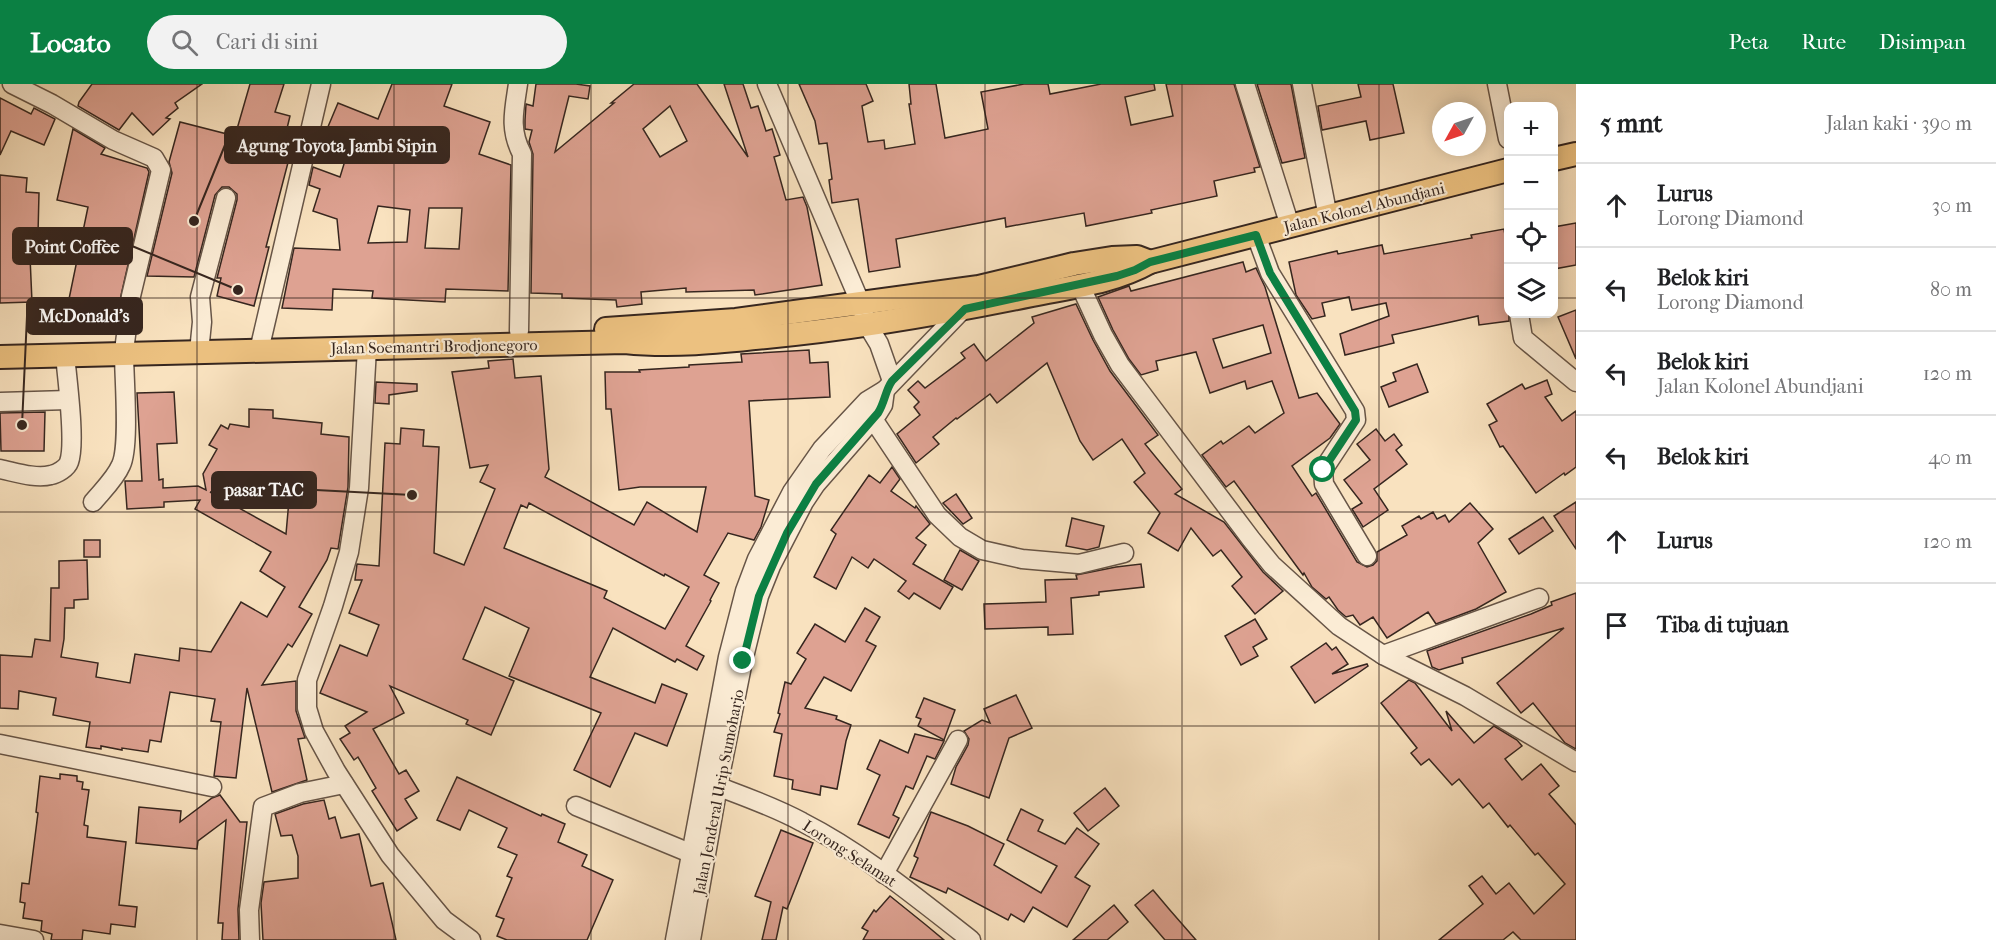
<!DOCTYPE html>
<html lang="id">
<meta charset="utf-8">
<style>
body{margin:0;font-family:"IM FELL French Canon",serif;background:#f2f2f2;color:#202124}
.controls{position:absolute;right:18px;top:18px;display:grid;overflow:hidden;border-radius:12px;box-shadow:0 3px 15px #0003}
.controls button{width:54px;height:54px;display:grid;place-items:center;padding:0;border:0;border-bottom:2px solid #e0e0e0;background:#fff;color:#202124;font:30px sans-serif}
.compass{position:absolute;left:1432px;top:18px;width:54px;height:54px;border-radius:50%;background:#fff;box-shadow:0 3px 15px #0003;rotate:230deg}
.stop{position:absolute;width:18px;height:18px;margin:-14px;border:4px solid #0b8043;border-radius:50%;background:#fff}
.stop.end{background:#0b8043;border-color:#fff;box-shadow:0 2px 6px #0008}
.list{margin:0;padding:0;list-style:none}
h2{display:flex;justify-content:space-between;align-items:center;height:78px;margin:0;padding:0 24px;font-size:26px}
h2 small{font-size:20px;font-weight:400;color:#757577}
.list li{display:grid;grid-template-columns:39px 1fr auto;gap:18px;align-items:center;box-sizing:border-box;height:84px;padding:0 24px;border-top:2px solid #e0e0e0}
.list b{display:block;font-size:22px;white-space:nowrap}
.list p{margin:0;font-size:20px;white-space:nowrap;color:#757577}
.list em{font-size:20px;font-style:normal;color:#757577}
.icon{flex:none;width:33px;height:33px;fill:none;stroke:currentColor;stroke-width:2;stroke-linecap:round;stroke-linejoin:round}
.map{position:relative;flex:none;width:1576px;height:856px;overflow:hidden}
header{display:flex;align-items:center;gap:36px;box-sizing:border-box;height:84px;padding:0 30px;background:#0b8043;color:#fff}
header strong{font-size:28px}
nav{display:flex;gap:33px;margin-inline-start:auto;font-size:21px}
.search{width:420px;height:54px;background:#f2f2f2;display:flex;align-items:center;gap:15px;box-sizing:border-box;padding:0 21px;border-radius:33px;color:#757577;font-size:22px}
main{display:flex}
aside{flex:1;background:#fff}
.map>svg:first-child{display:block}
</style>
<header>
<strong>Locato</strong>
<div class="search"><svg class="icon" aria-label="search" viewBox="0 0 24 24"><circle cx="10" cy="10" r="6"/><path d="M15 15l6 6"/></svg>Cari di sini</div>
<nav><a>Peta</a><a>Rute</a><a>Disimpan</a></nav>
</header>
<main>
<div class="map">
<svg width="1576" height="856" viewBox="0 0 1576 856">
<rect width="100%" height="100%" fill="#f9e2bf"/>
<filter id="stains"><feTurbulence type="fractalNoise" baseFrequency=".00333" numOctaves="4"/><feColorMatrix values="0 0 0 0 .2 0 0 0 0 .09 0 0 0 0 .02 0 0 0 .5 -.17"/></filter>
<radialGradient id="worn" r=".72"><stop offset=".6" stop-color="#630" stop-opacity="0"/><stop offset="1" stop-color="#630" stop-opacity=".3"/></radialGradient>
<g fill="#dea292" stroke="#36261f" stroke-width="1.5" fill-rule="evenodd">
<polygon points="92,0 202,0 175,19 178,24 166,34 170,35 153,51 132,29 119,46 78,22 79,18"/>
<polygon points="250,0 284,0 275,28 290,32 282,65 291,67 266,163 269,163 254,222 217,212 221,194 217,194 237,116 237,110 229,103 222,103 215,111 194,193 147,192 172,89 169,78 180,38 235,52"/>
<path d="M 392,0 L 452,0 L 444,22 L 490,38 L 479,70 L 511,81 L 508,207 L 446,205 L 445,218 L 372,214 L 373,207 L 333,205 L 332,226 L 282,224 L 294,164 L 340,166 L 337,135 L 313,127 L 320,105 L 309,101 L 313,83 L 340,93 L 348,67 L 322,57 L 338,19 L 378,35 ZM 378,122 L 410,126 L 407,158 L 368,159 ZM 429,124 L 462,124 L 459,165 L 425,164 Z"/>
<path d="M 536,0 L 576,0 L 590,2 L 588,15 L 569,12 L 555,68 L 614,19 L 611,19 L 634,0 L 697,0 L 748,73 L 724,0 L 743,0 L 751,24 L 758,22 L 766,47 L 772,45 L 780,71 L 774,73 L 786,116 L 803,113 L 807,123 L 822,201 L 755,211 L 754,206 L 686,208 L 686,204 L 641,208 L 642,220 L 617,223 L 616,216 L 562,214 L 562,210 L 531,209 L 533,70 L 529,58 L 532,46 L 525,45 L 525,36 L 526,20 L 533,22 ZM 670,22 L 687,57 L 660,73 L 643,45 Z"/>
<polygon points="799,0 866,0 873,17 862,22 868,58 884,56 885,65 915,60 909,20 911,20 909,0 936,0 945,54 988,45 981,8 1024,0 1048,0 1050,10 1101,0 1154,0 1155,6 1125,13 1131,41 1173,32 1166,0 1234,0 1260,83 1254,84 1255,88 1214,97 1217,112 1151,126 1152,129 1086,142 1084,129 1006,143 1005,134 896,155 900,183 869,188 858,115 832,119 829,96 832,95 827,59 819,60 815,37"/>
<polygon points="1257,0 1291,0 1305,74 1282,79"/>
<polygon points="1358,0 1393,0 1404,49 1370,56 1366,37 1322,46 1318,22 1361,13"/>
<polygon points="0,14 31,30 34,24 55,35 44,61 11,47 0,71"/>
<polygon points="73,45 105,64 101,70 147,84 149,88 118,225 69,215 88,123 57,116"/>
<polygon points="0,91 27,94 26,108 39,109 38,150 29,150 32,218 0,219"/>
<polygon points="1576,139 1576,181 1554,185 1554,143"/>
<polygon points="1504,145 1509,174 1509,237 1479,241 1478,232 1392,251 1394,259 1345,271 1340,250 1389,232 1386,219 1352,226 1349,213 1322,219 1325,232 1312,235 1296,211 1289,178 1337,167 1338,170 1382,161 1384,170 1472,154 1471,151"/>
<path d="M 1243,178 L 1246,188 L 1256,184 L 1265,203 L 1299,314 L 1317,309 L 1340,340 L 1330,354 L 1292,382 L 1312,412 L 1316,409 L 1357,478 L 1367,483 L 1373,481 L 1377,477 L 1377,468 L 1407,451 L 1402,442 L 1419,432 L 1421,435 L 1433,428 L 1437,435 L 1445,431 L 1449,438 L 1470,419 L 1493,445 L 1478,459 L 1506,508 L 1476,525 L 1436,540 L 1428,528 L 1387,554 L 1373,533 L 1360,541 L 1353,531 L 1346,533 L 1338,526 L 1329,513 L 1326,515 L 1312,503 L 1304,489 L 1303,491 L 1234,397 L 1226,403 L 1202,371 L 1221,357 L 1223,360 L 1249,342 L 1255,349 L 1284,329 L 1272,297 L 1247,305 L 1245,297 L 1210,309 L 1196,268 L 1156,277 L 1158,286 L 1141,291 L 1129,275 L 1113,246 L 1098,213 L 1129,202 L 1131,207 ZM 1263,241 L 1271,269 L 1223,284 L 1213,255 Z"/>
<polygon points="1076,220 1093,256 1110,287 1158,351 1145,360 1182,405 1175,410 1224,438 1263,488 1283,507 1255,530 1232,502 1242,493 1221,466 1213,472 1191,444 1178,467 1148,449 1160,429 1134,398 1145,389 1122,355 1093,376 1080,357 1047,279 997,319 990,310 957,335 956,334 933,353 939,360 916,379 897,350 920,331 914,323 919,318 908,306 918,297 925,304 965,274 961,269 974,260 986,277 1034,239 1032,233"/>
<polygon points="1576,226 1576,275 1558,233"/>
<path d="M 809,266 L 810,279 L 828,278 L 830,313 L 749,317 L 755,412 L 769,416 L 761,443 L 754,456 L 728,449 L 704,491 L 719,499 L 710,516 L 711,517 L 686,562 L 704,572 L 697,586 L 677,575 L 675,578 L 613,544 L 590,593 L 655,619 L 662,600 L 687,610 L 667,662 L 635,649 L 610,703 L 574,686 L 601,629 L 509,592 L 529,544 L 485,523 L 463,575 L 514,597 L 491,651 L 466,640 L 468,636 L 390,602 L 404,629 L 373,645 L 399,690 L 406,686 L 419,707 L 405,715 L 417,734 L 397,747 L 372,707 L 376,704 L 358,673 L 354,676 L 340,655 L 350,649 L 345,642 L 367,628 L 320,609 L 340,561 L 367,572 L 379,541 L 349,529 L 362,496 L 355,496 L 357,480 L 379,482 L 385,359 L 400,360 L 401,344 L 424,346 L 423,362 L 439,363 L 434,469 L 464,481 L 495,405 L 480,398 L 488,381 L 470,384 L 452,288 L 489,284 L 488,277 L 513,275 L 515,294 L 541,292 L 549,385 L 545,393 L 634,441 L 647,418 L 697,448 L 706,403 L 640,403 L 619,406 L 611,325 L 606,325 L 605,288 L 640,288 L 639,286 L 689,283 L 689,281 L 742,278 L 741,270 ZM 529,419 L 664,492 L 665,490 L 689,503 L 665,545 L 604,514 L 607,507 L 504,464 L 521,421 L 527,424 Z"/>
<polygon points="1417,280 1428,308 1389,323 1381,303 1396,297 1393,289"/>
<polygon points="1547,296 1552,310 1545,313 1562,337 1576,327 1576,383 1565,391 1564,389 1536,409 1503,362 1500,363 1489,341 1497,337 1487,320 1522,300 1525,305"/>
<polygon points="376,298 417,300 417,307 389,311 389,320 375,319"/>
<path d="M 174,308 L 177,359 L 157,360 L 159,396 L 163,395 L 163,404 L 198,402 L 206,406 L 203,390 L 217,365 L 209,361 L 221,341 L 228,345 L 230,340 L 249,343 L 249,325 L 273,326 L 273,334 L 322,339 L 321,350 L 349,353 L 348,403 L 338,465 L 331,464 L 327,476 L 299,523 L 312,530 L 292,563 L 288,560 L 262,601 L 296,597 L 296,627 L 305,654 L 298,655 L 307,696 L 272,708 L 247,604 L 236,694 L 214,692 L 221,638 L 211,637 L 215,615 L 170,608 L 161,658 L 150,656 L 148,668 L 122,664 L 122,666 L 101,662 L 101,665 L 86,663 L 90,638 L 53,631 L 56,614 L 19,607 L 18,625 L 0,624 L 0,571 L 32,573 L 35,555 L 50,557 L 51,504 L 59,504 L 59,477 L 87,476 L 88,515 L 74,516 L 74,524 L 65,524 L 64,555 L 61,573 L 98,579 L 96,593 L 130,599 L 135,570 L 179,577 L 180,564 L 211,568 L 241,518 L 267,533 L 285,503 L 260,487 L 271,468 L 195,425 L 200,416 L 164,418 L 164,423 L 127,425 L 125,397 L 142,397 L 137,309 ZM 210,408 L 289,416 L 286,450 Z"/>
<polygon points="45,328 44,367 1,367 0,329"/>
<polygon points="1376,345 1385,357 1394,350 1402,361 1396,366 1407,380 1374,405 1388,426 1363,443 1352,425 1362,419 1344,396 1370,376 1357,360"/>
<polygon points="892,383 900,395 891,407 915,424 916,422 930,440 916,454 926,461 913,480 953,503 940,525 914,509 909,515 898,507 906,497 874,475 868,484 852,473 836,505 814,493 836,450 831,446 869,391 880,399"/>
<polygon points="956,410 972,434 963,440 943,419"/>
<polygon points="1576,418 1576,465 1554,432"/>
<polygon points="1543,433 1553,447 1519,470 1509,455"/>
<polygon points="1072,434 1104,442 1099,463 1087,466 1066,462"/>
<rect x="84" y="456" width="16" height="17"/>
<polygon points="960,466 979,477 962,506 944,496"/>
<polygon points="1141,480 1144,503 1099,508 1099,511 1071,514 1073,550 1048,551 1048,543 985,545 984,520 1046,518 1045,496 1077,495 1076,491 1116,483"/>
<polygon points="1576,509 1576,665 1565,659 1533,619 1521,629 1497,599 1564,544 1462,574 1463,579 1449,583 1439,586 1432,583 1427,567 1531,530 1552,521 1551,518"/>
<polygon points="865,524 880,533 866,557 876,562 851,607 824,593 805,624 837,632 836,635 851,641 846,657 837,705 821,702 820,711 792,705 793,696 774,692 782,650 774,648 780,630 778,629 785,598 791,600 806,575 797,569 815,540 845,558"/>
<polygon points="1255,535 1267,555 1253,563 1258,572 1241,581 1225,552"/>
<polygon points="1326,559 1332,566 1336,563 1348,580 1332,590 1367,580 1368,582 1315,619 1291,583"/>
<polygon points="1409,596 1415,599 1452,647 1446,627 1474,659 1494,642 1517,656 1522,662 1505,675 1522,696 1541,680 1559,702 1549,710 1576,741 1576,856 1521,856 1513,848 1503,856 1439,856 1483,820 1469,802 1482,792 1496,810 1509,799 1534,830 1565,800 1538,769 1535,771 1510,741 1508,743 1489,719 1483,724 1459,695 1452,701 1429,675 1421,681 1411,669 1417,664 1381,619"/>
<polygon points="1016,611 1032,644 1009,654 989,714 951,700 956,683 968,661 969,655 964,647 982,636 990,639 984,625"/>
<polygon points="924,614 955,626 944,656 918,642 921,635 916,633"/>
<polygon points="915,650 944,657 935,675 927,672 913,705 906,702 893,731 899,734 889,754 858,740 880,691 867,685 880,656 908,669"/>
<polygon points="60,690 77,692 77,697 83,698 82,705 89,706 84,741 88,742 87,753 126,758 119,821 137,823 135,843 111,840 110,850 83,846 82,856 51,856 52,850 41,847 42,837 23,834 25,819 20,818 22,799 29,800 38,729 36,728 40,692 60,695"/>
<polygon points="457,693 541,732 542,730 565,740 558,758 587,771 582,782 613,796 587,856 507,856 497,852 504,835 496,832 512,794 507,792 517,771 498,763 507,744 469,726 460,746 437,736"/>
<polygon points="1105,704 1119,722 1088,747 1074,729"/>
<polygon points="220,711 240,738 247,738 238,825 239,856 222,856 223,839 218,839 226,736 198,757 197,765 136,759 139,723 181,727 180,738 212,714"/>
<polygon points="324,716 329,735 335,733 341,754 359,750 371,802 383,799 396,856 263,856 261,819 264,798 298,794 298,772 292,751 281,752 275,730 303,720"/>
<polygon points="1021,725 1043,736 1038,747 1065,760 1077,744 1099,760 1075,793 1090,802 1067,843 1033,823 1024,838 1011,830 1008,836 948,804 946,809 910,793 918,774 914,772 931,728 968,742 1004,760 994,781 1041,809 1057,782 1007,756"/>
<polygon points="781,746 813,759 787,825 783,823 776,856 762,856 771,818 755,812"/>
<polygon points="1153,806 1169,825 1196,856 1165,856 1135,821"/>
<polygon points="890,812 926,841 944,856 863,856 868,847 862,844 874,826 876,828"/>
<polygon points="1114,821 1128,838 1107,856 1073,856"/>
</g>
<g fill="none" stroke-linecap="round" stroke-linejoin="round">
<defs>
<g id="minor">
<polyline points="12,0 52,20 113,56 154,74 161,86 131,212 125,259"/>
<path d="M 518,0 C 514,27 509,45 522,70 L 519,247"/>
<polyline points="767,0 860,218 867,240 879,260 892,297"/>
<polyline points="1245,0 1290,142"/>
<polyline points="1302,0 1328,133"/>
<polyline points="1497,0 1508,55"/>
<polyline points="1256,151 1270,189 1355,327 1356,336 1323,386 1324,400 1367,472"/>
<polyline points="1080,201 1103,251 1120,281 1251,455 1272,481 1339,542 1383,571 1465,612 1576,678"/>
<polyline points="1519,230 1523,254 1576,298"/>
<polyline points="200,258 202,238 200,213 226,114"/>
<polyline points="261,258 321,0"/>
<polyline points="367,264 359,404 349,468 333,522 307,596 307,624 314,647 336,687 390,771 444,836 471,856"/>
<polyline points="0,318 68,316"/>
<polyline points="873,335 937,431 960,453 982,466 1022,475 1079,480 1124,469"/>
<path d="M 0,385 C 15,388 35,395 51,391 C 57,390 67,384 69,378 C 76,359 67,294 65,271"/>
<path d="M 93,418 C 102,407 115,395 121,381 C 130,362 124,294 124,269"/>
<polyline points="1383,571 1539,514"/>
<polyline points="0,660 212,703"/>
<path d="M 709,699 C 740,711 773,722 802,738 C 863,769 917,814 971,856"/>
<polyline points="576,722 690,769"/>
<polyline points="884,790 958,656"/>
<polyline points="0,850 34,856"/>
<polyline points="250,856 249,826 263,723 300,709 344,700"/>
<polyline points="675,856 728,573 745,507 757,475 792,408 822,365 867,317 885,306 967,221"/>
<polyline points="691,856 718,702 743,577 759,512 771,482 804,418 816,400 878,329 883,321 885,306"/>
</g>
<g id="major">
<polyline points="1554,75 1576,70"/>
<polyline points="606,245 736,236 979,203 1074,180 1112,174 1137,173 1150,178"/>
<path d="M 0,273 L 625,258 C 671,263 719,258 766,253 C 855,245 944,229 1032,211 C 1071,203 1115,198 1150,178 L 1508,86"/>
</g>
</defs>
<use href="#minor" stroke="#675547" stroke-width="21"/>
<use href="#major" stroke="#36261f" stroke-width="26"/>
<use href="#minor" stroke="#fbecd5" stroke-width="18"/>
<use href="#major" stroke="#ecc180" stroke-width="22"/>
</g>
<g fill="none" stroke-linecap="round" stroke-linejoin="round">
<path stroke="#0b8043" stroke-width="8" d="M 743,577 L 759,512 L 787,449 L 816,400 L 878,329 C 885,318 885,307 892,297 L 965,225 L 1117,192 L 1135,186 L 1150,178 L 1256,151 L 1270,189 L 1355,327 L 1356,336 L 1323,386"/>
</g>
<path fill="none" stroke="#36261f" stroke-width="1.5" stroke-opacity="0.55" d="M 197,0 L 197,856M 394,0 L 394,856M 591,0 L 591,856M 788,0 L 788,856M 985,0 L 985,856M 1182,0 L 1182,856M 1379,0 L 1379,856M 0,214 L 1508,214M 1554,214 L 1576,214M 0,428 L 1576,428M 0,642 L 1576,642"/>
<g text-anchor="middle" stroke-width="4.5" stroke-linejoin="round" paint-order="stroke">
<g font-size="16" fill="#36261f" stroke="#fbecd5">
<text transform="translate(1364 123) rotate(-14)" y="6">Jalan Kolonel Abundjani</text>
<text transform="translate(434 262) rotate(-1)" y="6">Jalan Soemantri Brodjonegoro</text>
<text transform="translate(718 708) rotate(-79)" y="6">Jalan Jenderal Urip Sumoharjo</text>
<text transform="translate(850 769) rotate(33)" y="6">Lorong Selamat</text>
</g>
</g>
<path fill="none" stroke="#36261f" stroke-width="2" d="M194 137L225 61M238 206L132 162M22 341L27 232M412 411L316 406"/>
<g fill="#36261f" stroke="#fbecd5" stroke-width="2">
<circle cx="194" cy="137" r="6"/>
<circle cx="238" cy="206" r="6"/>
<circle cx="22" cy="341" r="6"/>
<circle cx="412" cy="411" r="6"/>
</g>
<g fill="#36261f" stroke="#36261f" stroke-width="2">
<rect x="225" y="43" width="224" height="36" rx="6"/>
<rect x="13" y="144" width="119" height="36" rx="6"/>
<rect x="27" y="214" width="115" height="36" rx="6"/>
<rect x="212" y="388" width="104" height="36" rx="6"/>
</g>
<g font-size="18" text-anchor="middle" font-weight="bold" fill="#fff">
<text x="337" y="68">Agung Toyota Jambi Sipin</text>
<text x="72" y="169">Point Coffee</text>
<text x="84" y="238">McDonald's</text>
<text x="264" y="412">pasar TAC</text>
</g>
<rect width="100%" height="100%" filter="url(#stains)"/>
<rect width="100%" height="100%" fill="url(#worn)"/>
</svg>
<div class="controls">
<button>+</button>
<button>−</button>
<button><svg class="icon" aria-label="locate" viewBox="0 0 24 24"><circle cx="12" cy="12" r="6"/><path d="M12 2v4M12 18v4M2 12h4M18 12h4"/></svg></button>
<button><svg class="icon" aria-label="layers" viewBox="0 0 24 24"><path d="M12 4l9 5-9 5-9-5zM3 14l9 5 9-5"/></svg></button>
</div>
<svg class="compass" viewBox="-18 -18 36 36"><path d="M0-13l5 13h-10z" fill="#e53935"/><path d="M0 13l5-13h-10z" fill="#757577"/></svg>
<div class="stop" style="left:1323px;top:386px"></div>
<div class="stop end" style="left:743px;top:577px"></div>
</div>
<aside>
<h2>5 mnt<small>Jalan kaki · 390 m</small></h2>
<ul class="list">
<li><svg class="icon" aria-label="ahead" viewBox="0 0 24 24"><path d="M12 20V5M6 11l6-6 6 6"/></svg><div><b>Lurus</b><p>Lorong Diamond</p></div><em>30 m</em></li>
<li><svg class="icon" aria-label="left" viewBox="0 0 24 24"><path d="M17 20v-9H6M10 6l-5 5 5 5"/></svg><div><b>Belok kiri</b><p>Lorong Diamond</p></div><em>80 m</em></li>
<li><svg class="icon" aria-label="left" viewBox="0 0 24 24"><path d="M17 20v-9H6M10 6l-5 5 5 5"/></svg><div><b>Belok kiri</b><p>Jalan Kolonel Abundjani</p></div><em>120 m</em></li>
<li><svg class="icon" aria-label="left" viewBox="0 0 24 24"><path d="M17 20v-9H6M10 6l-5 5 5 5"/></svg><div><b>Belok kiri</b></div><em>40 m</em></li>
<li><svg class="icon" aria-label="ahead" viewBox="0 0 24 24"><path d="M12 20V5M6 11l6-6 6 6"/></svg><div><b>Lurus</b></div><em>120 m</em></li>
<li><svg class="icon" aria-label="arrive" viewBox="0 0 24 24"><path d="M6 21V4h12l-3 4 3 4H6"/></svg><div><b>Tiba di tujuan</b></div></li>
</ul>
</aside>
</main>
